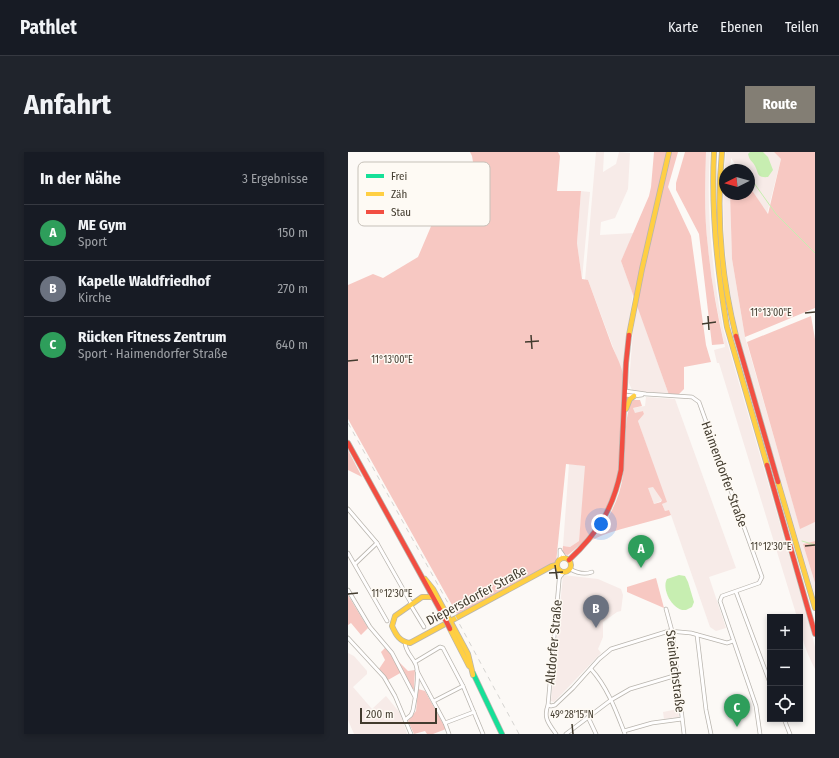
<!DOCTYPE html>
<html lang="de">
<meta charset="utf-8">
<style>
body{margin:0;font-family:"Fira Sans Condensed",sans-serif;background:#20242c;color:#f1f3f6}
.controls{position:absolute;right:12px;bottom:12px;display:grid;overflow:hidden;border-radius:0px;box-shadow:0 2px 6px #0003}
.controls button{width:36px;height:36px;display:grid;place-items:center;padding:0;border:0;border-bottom:1px solid #363941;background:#171b24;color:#f1f3f6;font:20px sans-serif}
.compass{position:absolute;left:371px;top:12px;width:36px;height:36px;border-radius:50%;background:#171b24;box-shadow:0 2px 6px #0003;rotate:264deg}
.scale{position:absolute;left:12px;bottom:10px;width:77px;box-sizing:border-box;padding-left:4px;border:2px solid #423b2e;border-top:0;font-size:11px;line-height:14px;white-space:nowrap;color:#423b2e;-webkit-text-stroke:3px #fefaf4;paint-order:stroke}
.you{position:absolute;left:253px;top:372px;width:14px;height:14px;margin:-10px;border:3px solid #fff;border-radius:50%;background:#1a73e8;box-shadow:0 0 0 6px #1a73e833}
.badge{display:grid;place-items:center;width:26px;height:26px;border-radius:50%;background:#837e74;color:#fff;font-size:13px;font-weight:700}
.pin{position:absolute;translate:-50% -33px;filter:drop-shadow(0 1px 2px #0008)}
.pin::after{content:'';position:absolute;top:21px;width:14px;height:12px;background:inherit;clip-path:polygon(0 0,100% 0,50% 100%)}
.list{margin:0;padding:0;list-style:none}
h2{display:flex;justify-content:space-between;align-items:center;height:52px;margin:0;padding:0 16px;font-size:17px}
h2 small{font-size:13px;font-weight:400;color:#9ea1a6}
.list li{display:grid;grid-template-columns:26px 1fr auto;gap:12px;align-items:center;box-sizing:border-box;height:56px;padding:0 16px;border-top:1px solid #363941}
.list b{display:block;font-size:15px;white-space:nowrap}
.list p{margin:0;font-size:13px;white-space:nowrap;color:#9ea1a6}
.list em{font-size:13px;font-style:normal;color:#9ea1a6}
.icon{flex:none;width:22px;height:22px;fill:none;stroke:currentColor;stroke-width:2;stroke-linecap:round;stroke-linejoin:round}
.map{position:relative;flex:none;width:467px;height:582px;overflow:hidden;border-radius:0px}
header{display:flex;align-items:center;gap:24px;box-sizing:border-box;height:56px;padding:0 20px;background:#171b24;border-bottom:1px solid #363941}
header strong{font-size:19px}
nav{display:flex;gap:22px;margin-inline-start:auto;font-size:14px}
.intro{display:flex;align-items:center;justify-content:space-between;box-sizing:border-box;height:96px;padding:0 24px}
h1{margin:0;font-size:28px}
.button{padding:10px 18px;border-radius:0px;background:#837e74;color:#fff;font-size:14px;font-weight:700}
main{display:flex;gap:24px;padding:0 24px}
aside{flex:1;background:#171b24;border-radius:0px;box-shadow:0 2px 6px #0003}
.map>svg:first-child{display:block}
</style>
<header>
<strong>Pathlet</strong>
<nav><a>Karte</a><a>Ebenen</a><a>Teilen</a></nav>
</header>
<div class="intro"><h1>Anfahrt</h1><a class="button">Route</a></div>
<main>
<aside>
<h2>In der Nähe<small>3 Ergebnisse</small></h2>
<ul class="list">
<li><span class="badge" style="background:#2e9e5b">A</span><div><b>ME Gym</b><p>Sport</p></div><em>150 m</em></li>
<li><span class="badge" style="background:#6b7280">B</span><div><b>Kapelle Waldfriedhof</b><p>Kirche</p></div><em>270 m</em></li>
<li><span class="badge" style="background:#2e9e5b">C</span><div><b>Rücken Fitness Zentrum</b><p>Sport · Haimendorfer Straße</p></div><em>640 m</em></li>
</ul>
</aside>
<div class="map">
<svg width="467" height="582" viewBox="0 0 467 582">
<rect width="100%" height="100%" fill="#fcf9f6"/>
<g fill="#f7ebe8">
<polygon points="248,0 256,0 255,20 268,12 271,0 282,1 280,37 267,66 253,70 252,83 286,81 273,109 285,142 279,181 275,222 240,128 237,128"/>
<path d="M 358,0 L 362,0 C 358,59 364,118 375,176 L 462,475 L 467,495 L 467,517 C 458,499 452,485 452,465 L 449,465 L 371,211 L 369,211 L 366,198 L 377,195 C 370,162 363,129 360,95 C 356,64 357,32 358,0 Z"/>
<path d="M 378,0 L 426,0 L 433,7 L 419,62 L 401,34 L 401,18 L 391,18 L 383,6 L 382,18 L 377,18 L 377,42 L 382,42 L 384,107 L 397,185 L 452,376 L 467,370 L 467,389 L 455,392 L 467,431 L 467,444 C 451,390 435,336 419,282 C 409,248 398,214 390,180 C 376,121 372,60 378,0 Z"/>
<polygon points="233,39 242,40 234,127 229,91"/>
<polygon points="289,152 321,243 284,238 281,231 285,179"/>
<polygon points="298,245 327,247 388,416 361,425 378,476 368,479 362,475 323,363 321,358 317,359 314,352 318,350 290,269 296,262 295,259 287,262 285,256 297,254"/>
<polygon points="221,312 238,314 231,389 222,395 215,394"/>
<polygon points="299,335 306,335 315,348 306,352"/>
<polygon points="215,423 250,427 273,437 275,443 273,459 269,460 255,470 255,485 250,497 253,501 206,550 203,549"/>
<polygon points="0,501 6,504 19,519 19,522 5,535 24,557 38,544 52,561 59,582 6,582 0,568"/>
<polygon points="330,557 331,565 316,567 315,560"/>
</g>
<g fill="#f7c8c2" fill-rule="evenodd">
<path d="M 122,0 L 210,0 L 212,4 L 209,39 L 233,39 L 229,91 L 234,127 L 240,128 C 248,150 256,172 264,194 C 268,203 273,213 275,222 C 277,237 274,256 274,271 C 272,330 270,364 220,403 L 214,402 L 215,394 L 222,395 L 231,389 L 237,314 L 218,312 L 208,411 L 109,462 L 0,267 L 0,133 L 25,122 L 35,126 L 70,105 L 84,72 L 73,52 L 127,22 L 124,4 Z"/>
<polygon points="306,0 330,0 320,35 343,84 358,193 363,210 336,215 336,237 330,243 321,243 273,109 301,44 303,35"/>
<path d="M 337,0 L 358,0 C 357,32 356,64 360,95 C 363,128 369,160 376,192 L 364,193 L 351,82 L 328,38 L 328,31 Z"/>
<polygon points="426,0 467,0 467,156 397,185 384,107 382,42 401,42 401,34 420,62 433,7"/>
<polygon points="463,164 467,187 467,370 452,377 399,190"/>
<path d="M 285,248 L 292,248 L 294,254 L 285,256 L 287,261 L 295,259 L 296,262 L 290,269 L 319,350 L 314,352 L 317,359 L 321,358 L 323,363 C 297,372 268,376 244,388 C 260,369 272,347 275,323 C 278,305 275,260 285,248 ZM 305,335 L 314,348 L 313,350 L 306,352 L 300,336 Z"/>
<polygon points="0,298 14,325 0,318"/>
<polygon points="467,389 467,431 455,392"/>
<polygon points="308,426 316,456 279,440 279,435"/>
<polygon points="0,443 20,476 13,483 3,471 0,473"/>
<polygon points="37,496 60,519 67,518 66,537 64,537 54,520 40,528 31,517 37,508 33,500"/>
<polygon points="70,537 77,539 98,577 85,582 79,582 77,579 66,582 60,569 68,559"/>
</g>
<g fill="#c7eeb1">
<path d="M 402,0 L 415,0 L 420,5 L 425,18 L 420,25 C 408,26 411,21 407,14 C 404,8 402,10 400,2 Z"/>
<path d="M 331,423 L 337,424 L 340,430 L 346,450 L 344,455 C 342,456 340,457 338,458 C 325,460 313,437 319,427 Z"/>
</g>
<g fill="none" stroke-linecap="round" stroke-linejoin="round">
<g stroke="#c7eeb1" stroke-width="1">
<polyline points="401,24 428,62 467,101"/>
<polyline points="454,389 467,393"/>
</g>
<defs>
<g id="street">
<polyline points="277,239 298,242 344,245 351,250 414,425 411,431 374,444 372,449 408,554 412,582"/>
<polyline points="277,243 286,244 294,243"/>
<polyline points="0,357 29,391 63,451"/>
<polyline points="213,400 217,406"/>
<polyline points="0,401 39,469"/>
<polyline points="212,408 212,398"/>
<polyline points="7,412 29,391"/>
<path d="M 222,417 C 229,421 236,423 244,420"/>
<polyline points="211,426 216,420"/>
<polyline points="0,438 22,475 44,501 67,545"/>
<polyline points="388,440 422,531"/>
<polyline points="62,452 76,475"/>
<polyline points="318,457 324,479 336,582"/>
<polyline points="349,483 358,558 363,582"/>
<polyline points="0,486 36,525 47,544 63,582"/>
<path d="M 57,490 C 57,500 65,505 68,513 C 72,525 67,546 65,558 L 63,563 L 57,568"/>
<polyline points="67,510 92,495 95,496 115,534 135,582"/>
<path d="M 243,517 C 260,536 268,559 277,582"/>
<polyline points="69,519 97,571 101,582"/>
<polyline points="86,549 115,534"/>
<polyline points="200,553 203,554 207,553 225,536 251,507 263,497 321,479 343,481 379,491 385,489"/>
<polyline points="240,565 248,582"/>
<polyline points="436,567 442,582"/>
<polyline points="97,571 126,560"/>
<polyline points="276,579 304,571 334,567"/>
<path d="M 208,582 C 201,572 195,566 200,553 L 212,418"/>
<polyline points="218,582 263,548 282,537 329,523"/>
</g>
<polyline id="fast" points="125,521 154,582"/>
<g id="slow">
<path d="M 366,0 C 363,59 369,117 379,175 L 419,313"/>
<path d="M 374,0 C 368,62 373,124 388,184"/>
<polyline points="281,183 294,117 321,0"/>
<polyline points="278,257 282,247 286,244"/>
<polyline points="430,330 467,456"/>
<circle cx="216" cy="413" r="7"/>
<polyline points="77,427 85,437 120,502 125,523"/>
<path d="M 84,445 L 74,445 L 47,464 L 44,474 C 48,483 52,490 62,491 L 204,414 L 209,413"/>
<polyline points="102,477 121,514"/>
</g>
<g id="jam">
<polyline points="388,184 430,330"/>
<polyline points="0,291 96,465"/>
<polyline points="419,313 467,482"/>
<path d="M 221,408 C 250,381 265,357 273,318 L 278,211 L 281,183"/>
</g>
</defs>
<use href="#street" stroke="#b9b5ae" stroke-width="4.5"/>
<use href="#fast" stroke="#b9b5ae" stroke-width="6"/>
<use href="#slow" stroke="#b9b5ae" stroke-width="6"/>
<use href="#jam" stroke="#b9b5ae" stroke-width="6"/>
<use href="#street" stroke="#fffefe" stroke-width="3"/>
<use href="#fast" stroke="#16e098" stroke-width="4.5"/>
<use href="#slow" stroke="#ffcf43" stroke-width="4.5"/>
<use href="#jam" stroke="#f24e42" stroke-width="4.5"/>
<polyline stroke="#d5d4d1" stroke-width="1" stroke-dasharray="5 5" stroke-linecap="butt" points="0,271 105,460 171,582"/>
<defs>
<polyline id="jam-bridge" points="96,465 102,477"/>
</defs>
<use href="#jam-bridge" stroke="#b9b5ae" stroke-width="6" stroke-linecap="butt"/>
<use href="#jam-bridge" stroke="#f24e42" stroke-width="4.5"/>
</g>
<path fill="none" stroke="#423b2e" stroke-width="1.5" d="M 457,161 L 467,160M 360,164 L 361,178M 354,172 L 368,170M 183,183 L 184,197M 177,190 L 191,189M 0,209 L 10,208M 457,394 L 467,393M 207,413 L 209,427M 201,421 L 215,420M 0,442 L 10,441M 224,572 L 225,582"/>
<g text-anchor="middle" stroke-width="3" stroke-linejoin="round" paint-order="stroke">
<g font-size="13" fill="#423b2e" stroke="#fefaf4">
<text transform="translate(377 322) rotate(70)" y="5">Haimendorfer Straße</text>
<text transform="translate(128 443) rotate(-28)" y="5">Diepersdorfer Straße</text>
<text transform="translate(205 490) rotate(-85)" y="5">Altdorfer Straße</text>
<text transform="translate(328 519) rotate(83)" y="5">Steinlachstraße</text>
</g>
</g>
<rect x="10" y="10" width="132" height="64" rx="6" fill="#fefaf4" stroke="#c6c1b9" stroke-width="1"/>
<rect x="18" y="22" width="18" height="4" fill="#16e098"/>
<rect x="18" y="40" width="18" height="4" fill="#ffcf43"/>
<rect x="18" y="58" width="18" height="4" fill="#f24e42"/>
<g font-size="11" fill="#423b2e">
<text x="43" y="28">Frei</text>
<text x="43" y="46">Zäh</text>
<text x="43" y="64">Stau</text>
</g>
<g font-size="10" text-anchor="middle" fill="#423b2e" stroke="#fefaf4" stroke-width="3" stroke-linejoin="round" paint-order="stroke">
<text x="423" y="164">11°13'00"E</text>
<text x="44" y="211">11°13'00"E</text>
<text x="423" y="398">11°12'30"E</text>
<text x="44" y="445">11°12'30"E</text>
<text x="224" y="566">49°28'15"N</text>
</g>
</svg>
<div class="controls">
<button>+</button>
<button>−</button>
<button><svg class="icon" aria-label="locate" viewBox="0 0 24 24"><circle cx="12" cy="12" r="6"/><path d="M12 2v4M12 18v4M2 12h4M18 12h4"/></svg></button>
</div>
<svg class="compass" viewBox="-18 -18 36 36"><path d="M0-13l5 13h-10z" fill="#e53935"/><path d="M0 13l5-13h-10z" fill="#9ea1a6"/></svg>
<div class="scale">200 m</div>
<div class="you"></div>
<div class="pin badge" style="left:293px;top:416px;background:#2e9e5b">A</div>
<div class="pin badge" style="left:248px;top:476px;background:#6b7280">B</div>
<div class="pin badge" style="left:389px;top:575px;background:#2e9e5b">C</div>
</div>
</main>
